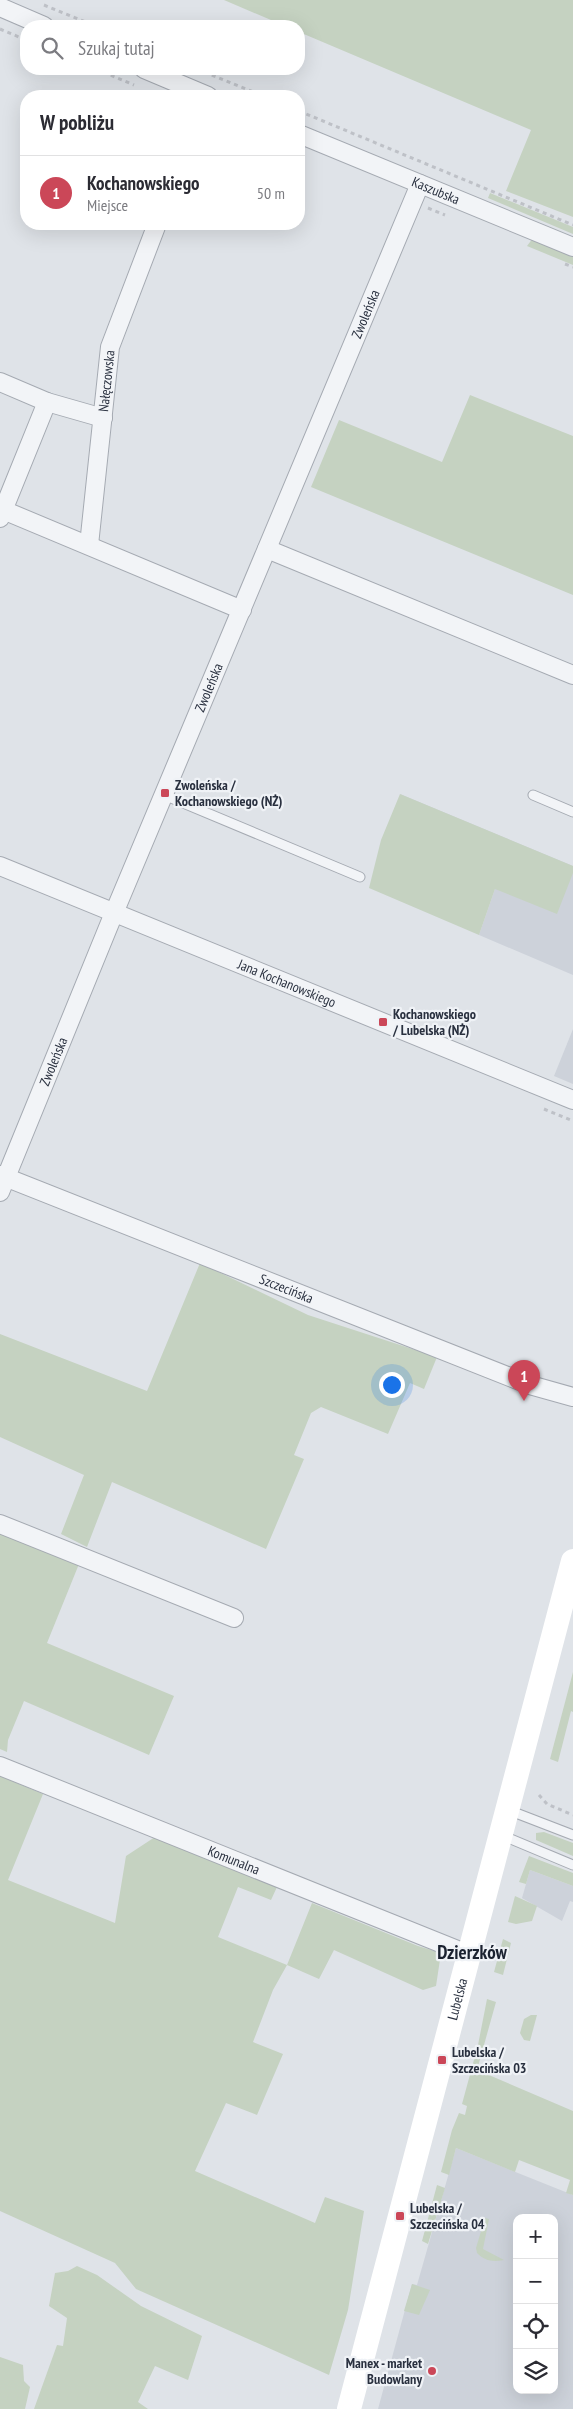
<!DOCTYPE html>
<html lang="pl">
<meta charset="utf-8">
<style>
body{margin:0;font-family:"PT Sans Narrow",sans-serif;background:#f2f2f3;color:#2b2b33}
.controls{position:absolute;right:15px;bottom:15px;display:grid;overflow:hidden;border-radius:10px;box-shadow:0 5px 20px #0002}
.controls button{width:45px;height:45px;display:grid;place-items:center;padding:0;border:0;border-bottom:1px solid #e1e1e2;background:#fff;color:#2b2b33;font:25px sans-serif}
.you{position:absolute;left:391px;top:1384px;width:18px;height:18px;margin:-12px;border:4px solid #fff;border-radius:50%;background:#1a73e8;box-shadow:0 0 0 8px #1a73e833}
.badge{display:grid;place-items:center;width:32px;height:32px;border-radius:50%;background:#cb4758;color:#fff;font-size:16px;font-weight:700}
.pin{position:absolute;translate:-50% -41px;filter:drop-shadow(0 1px 2px #0008)}
.pin::after{content:'';position:absolute;top:26px;width:18px;height:15px;background:inherit;clip-path:polygon(0 0,100% 0,50% 100%)}
.list{margin:0;padding:0;list-style:none}
h2{display:flex;justify-content:space-between;align-items:center;height:65px;margin:0;padding:0 20px;font-size:21px}
h2 small{font-size:16px;font-weight:400;color:#7c7c81}
.list li{display:grid;grid-template-columns:32px 1fr auto;gap:15px;align-items:center;box-sizing:border-box;height:75px;padding:0 20px;border-top:1px solid #e1e1e2}
.list b{display:block;font-size:19px;white-space:nowrap}
.list p{margin:0;font-size:16px;white-space:nowrap;color:#7c7c81}
.list em{font-size:16px;font-style:normal;color:#7c7c81}
.icon{flex:none;width:28px;height:28px;fill:none;stroke:currentColor;stroke-width:2;stroke-linecap:round;stroke-linejoin:round}
.map{position:relative;flex:none;width:573px;height:2409px;overflow:hidden}
.search{position:absolute;background:#fff;box-shadow:0 5px 20px #0002;left:20px;top:20px;width:285px;height:55px;display:flex;align-items:center;gap:12px;box-sizing:border-box;padding:0 18px;border-radius:20px;color:#7c7c81;font-size:19px}
.panel{position:absolute;background:#fff;box-shadow:0 5px 20px #0002;left:20px;top:90px;width:285px;height:140px;border-radius:20px}
.map>svg:first-child{display:block}
</style>
<div class="map">
<svg width="573" height="2409" viewBox="0 0 573 2409">
<rect width="100%" height="100%" fill="#dfe3e8"/>
<g fill="#cdd2da" fill-rule="evenodd">
<polygon points="400,794 573,866 573,975 479,935 495,889"/>
<polygon points="573,1029 573,1084 554,1076"/>
<polygon points="530,1870 573,1886 573,1902 570,1901 562,1921 522,1898"/>
<path d="M 456,2148 L 573,2195 L 573,2409 L 378,2409 L 412,2284 L 417,2285 ZM 517,2218 L 554,2218 L 554,2390 L 517,2390 Z"/>
</g>
<g fill="#c5d2c1">
<polygon points="224,0 573,0 573,217 506,191 531,130 299,32 299,26 285,26"/>
<polygon points="490,193 573,227 573,234 488,198"/>
<polygon points="533,238 573,255 573,265 527,246"/>
<polygon points="470,395 573,436 573,595 311,487 339,420 442,462"/>
<polygon points="400,794 573,866 573,873 557,914 495,889 479,935 369,888 381,840"/>
<polygon points="200,1263 308,1315 437,1357 424,1389 410,1383 388,1434 321,1407 311,1413 294,1455 304,1459 266,1549 112,1482 87,1547 61,1534 84,1475 0,1437 0,1334 147,1391"/>
<polygon points="0,1533 79,1564 47,1643 174,1696 149,1755 24,1701 8,1740 7,1752 0,1749"/>
<polygon points="573,1672 573,1712 571,1711 558,1762 550,1759"/>
<polygon points="0,1776 43,1794 8,1880 115,1923 126,1856 155,1837 277,1887 271,1900 238,1887 218,1937 287,1965 312,1903 418,1946 441,1953 436,1986 423,1990 334,1950 319,1979 287,1965 273,1990 253,2042 283,2054 257,2115 226,2103 195,2171 315,2223 325,2197 364,2211 348,2310 329,2375 136,2289 115,2263 0,2211"/>
<polygon points="544,1832 573,1843 573,1856 536,1840 536,1833"/>
<polygon points="529,1856 573,1873 573,1886 530,1870 526,1884 519,1882"/>
<polygon points="515,1896 537,1906 532,1921 516,1924 508,1922"/>
<polygon points="503,1939 511,1943 503,1975 494,1972"/>
<polygon points="487,1999 496,2002 477,2070 573,2111 573,2195 566,2193 570,2180 519,2160 515,2172 456,2148 449,2175 441,2172 452,2130 459,2113 465,2115 467,2106 462,2104 478,2045"/>
<polygon points="531,2015 537,2015 530,2041 524,2040 520,2033 524,2019"/>
<polygon points="437,2185 445,2188 428,2244 422,2241"/>
<path d="M 485,2218 L 489,2219 L 483,2249 L 504,2260 C 492,2262 485,2261 477,2253 L 476,2248 Z"/>
<polygon points="77,2266 97,2275 141,2306 202,2336 188,2380 155,2366 138,2402 148,2409 34,2409 57,2345 63,2346 67,2318 49,2306 55,2273 68,2271"/>
<polygon points="412,2284 430,2290 419,2315 404,2311"/>
<polygon points="0,2357 23,2365 24,2381 30,2387 25,2409 0,2409"/>
</g>
<g fill="none" stroke-linecap="round" stroke-linejoin="round">
<defs>
<g id="lane">
<polyline points="164,795 360,877"/>
<polyline points="533,795 573,812"/>
<polyline points="508,1810 573,1835"/>
<polyline points="501,1835 573,1865"/>
</g>
<g id="street">
<polyline points="0,7 44,26"/>
<polyline points="144,69 208,96"/>
<path id="s1" d="M 299,134 L 573,247"/>
<polyline points="0,382 47,402 103,418"/>
<polyline points="3,510 242,610"/>
<polyline points="0,518 47,402"/>
<path id="s2" d="M 89,545 L 110,347 L 157,224"/>
<polyline points="267,549 573,675"/>
<path id="s3" d="M 0,866 L 573,1100"/>
<path id="s4" d="M 0,1175 L 530,1385 L 573,1397"/>
<path id="s5" d="M 0,1192 L 114,913 L 420,184"/>
<polyline points="0,1524 234,1618"/>
<path id="s6" d="M 0,1766 L 470,1955"/>
</g>
</defs>
<use href="#lane" stroke="#a5aab2" stroke-width="11"/>
<use href="#street" stroke="#a5aab2" stroke-width="20"/>
<g stroke="#bec1c7" stroke-width="3" stroke-dasharray="4 4" stroke-linecap="butt">
<polyline points="44,5 95,26"/>
<polyline points="0,29 26,40"/>
<polyline points="96,69 134,85"/>
<polyline points="197,69 263,96"/>
<polyline points="299,111 573,225"/>
<polyline points="428,208 445,215"/>
<polyline points="565,264 573,267"/>
<polyline points="544,1109 573,1121"/>
<polyline points="539,1795 547,1804 573,1815"/>
</g>
<use href="#lane" stroke="#f2f4f7" stroke-width="9"/>
<use href="#street" stroke="#f2f4f7" stroke-width="18"/>
<path stroke="#fff" stroke-width="24" id="s7" d="M 349,2409 L 573,1561"/>
</g>
<g fill="#cb4758" stroke="#eff2f6" stroke-width="2">
<rect x="160" y="788" width="10" height="10" rx="2.5"/>
<rect x="378" y="1017" width="10" height="10" rx="2.5"/>
<rect x="437" y="2055" width="10" height="10" rx="2.5"/>
<rect x="395" y="2211" width="10" height="10" rx="2.5"/>
<circle cx="432" cy="2371" r="5"/>
</g>
<g text-anchor="middle" stroke-width="4.5" stroke-linejoin="round" paint-order="stroke">
<g font-size="14" fill="#29303f" stroke="#eff2f6">
<text dy="5" stroke="none"><textPath href="#s1" startOffset="148">Kaszubska</textPath></text>
<text dy="5" stroke="none"><textPath href="#s5" startOffset="951">Zwoleńska</textPath></text>
<text dy="5" stroke="none"><textPath href="#s2" startOffset="165">Nałęczowska</textPath></text>
<text dy="5" stroke="none"><textPath href="#s5" startOffset="546">Zwoleńska</textPath></text>
<text dy="5" stroke="none"><textPath href="#s3" startOffset="310">Jana Kochanowskiego</textPath></text>
<text dy="5" stroke="none"><textPath href="#s5" startOffset="141">Zwoleńska</textPath></text>
<text dy="5" stroke="none"><textPath href="#s4" startOffset="308">Szczecińska</textPath></text>
<text dy="5" stroke="none"><textPath href="#s6" startOffset="252">Komunalna</textPath></text>
<text dy="5" stroke="none"><textPath href="#s7" startOffset="424">Lubelska</textPath></text>
</g>
<g font-size="14" font-weight="bold" fill="#29303f" stroke="#eff2f6" text-anchor="start">
<text x="175" y="790">Zwoleńska /<tspan x="175" dy="16">Kochanowskiego (NŻ)</tspan></text>
<text x="393" y="1019">Kochanowskiego<tspan x="393" dy="16">/ Lubelska (NŻ)</tspan></text>
<text x="452" y="2057">Lubelska /<tspan x="452" dy="16">Szczecińska 03</tspan></text>
<text x="410" y="2213">Lubelska /<tspan x="410" dy="16">Szczecińska 04</tspan></text>
<text x="422" y="2368" text-anchor="end">Manex - market<tspan x="422" dy="16">Budowlany</tspan></text>
</g>
<g font-size="19" font-weight="bold" fill="#1b2230" stroke="#eff2f6">
<text x="472" y="1959">Dzierzków</text>
</g>
</g>
</svg>
<div class="controls">
<button>+</button>
<button>−</button>
<button><svg class="icon" aria-label="locate" viewBox="0 0 24 24"><circle cx="12" cy="12" r="6"/><path d="M12 2v4M12 18v4M2 12h4M18 12h4"/></svg></button>
<button><svg class="icon" aria-label="layers" viewBox="0 0 24 24"><path d="M12 4l9 5-9 5-9-5zM3 14l9 5 9-5"/></svg></button>
</div>
<div class="you"></div>
<div class="pin badge" style="left:524px;top:1401px">1</div>
<div class="search"><svg class="icon" aria-label="search" viewBox="0 0 24 24"><circle cx="10" cy="10" r="6"/><path d="M15 15l6 6"/></svg>Szukaj tutaj</div>
<section class="panel">
<h2>W pobliżu<small></small></h2>
<ul class="list">
<li><span class="badge">1</span><div><b>Kochanowskiego</b><p>Miejsce</p></div><em>50 m</em></li>
</ul>
</section>
</div>
